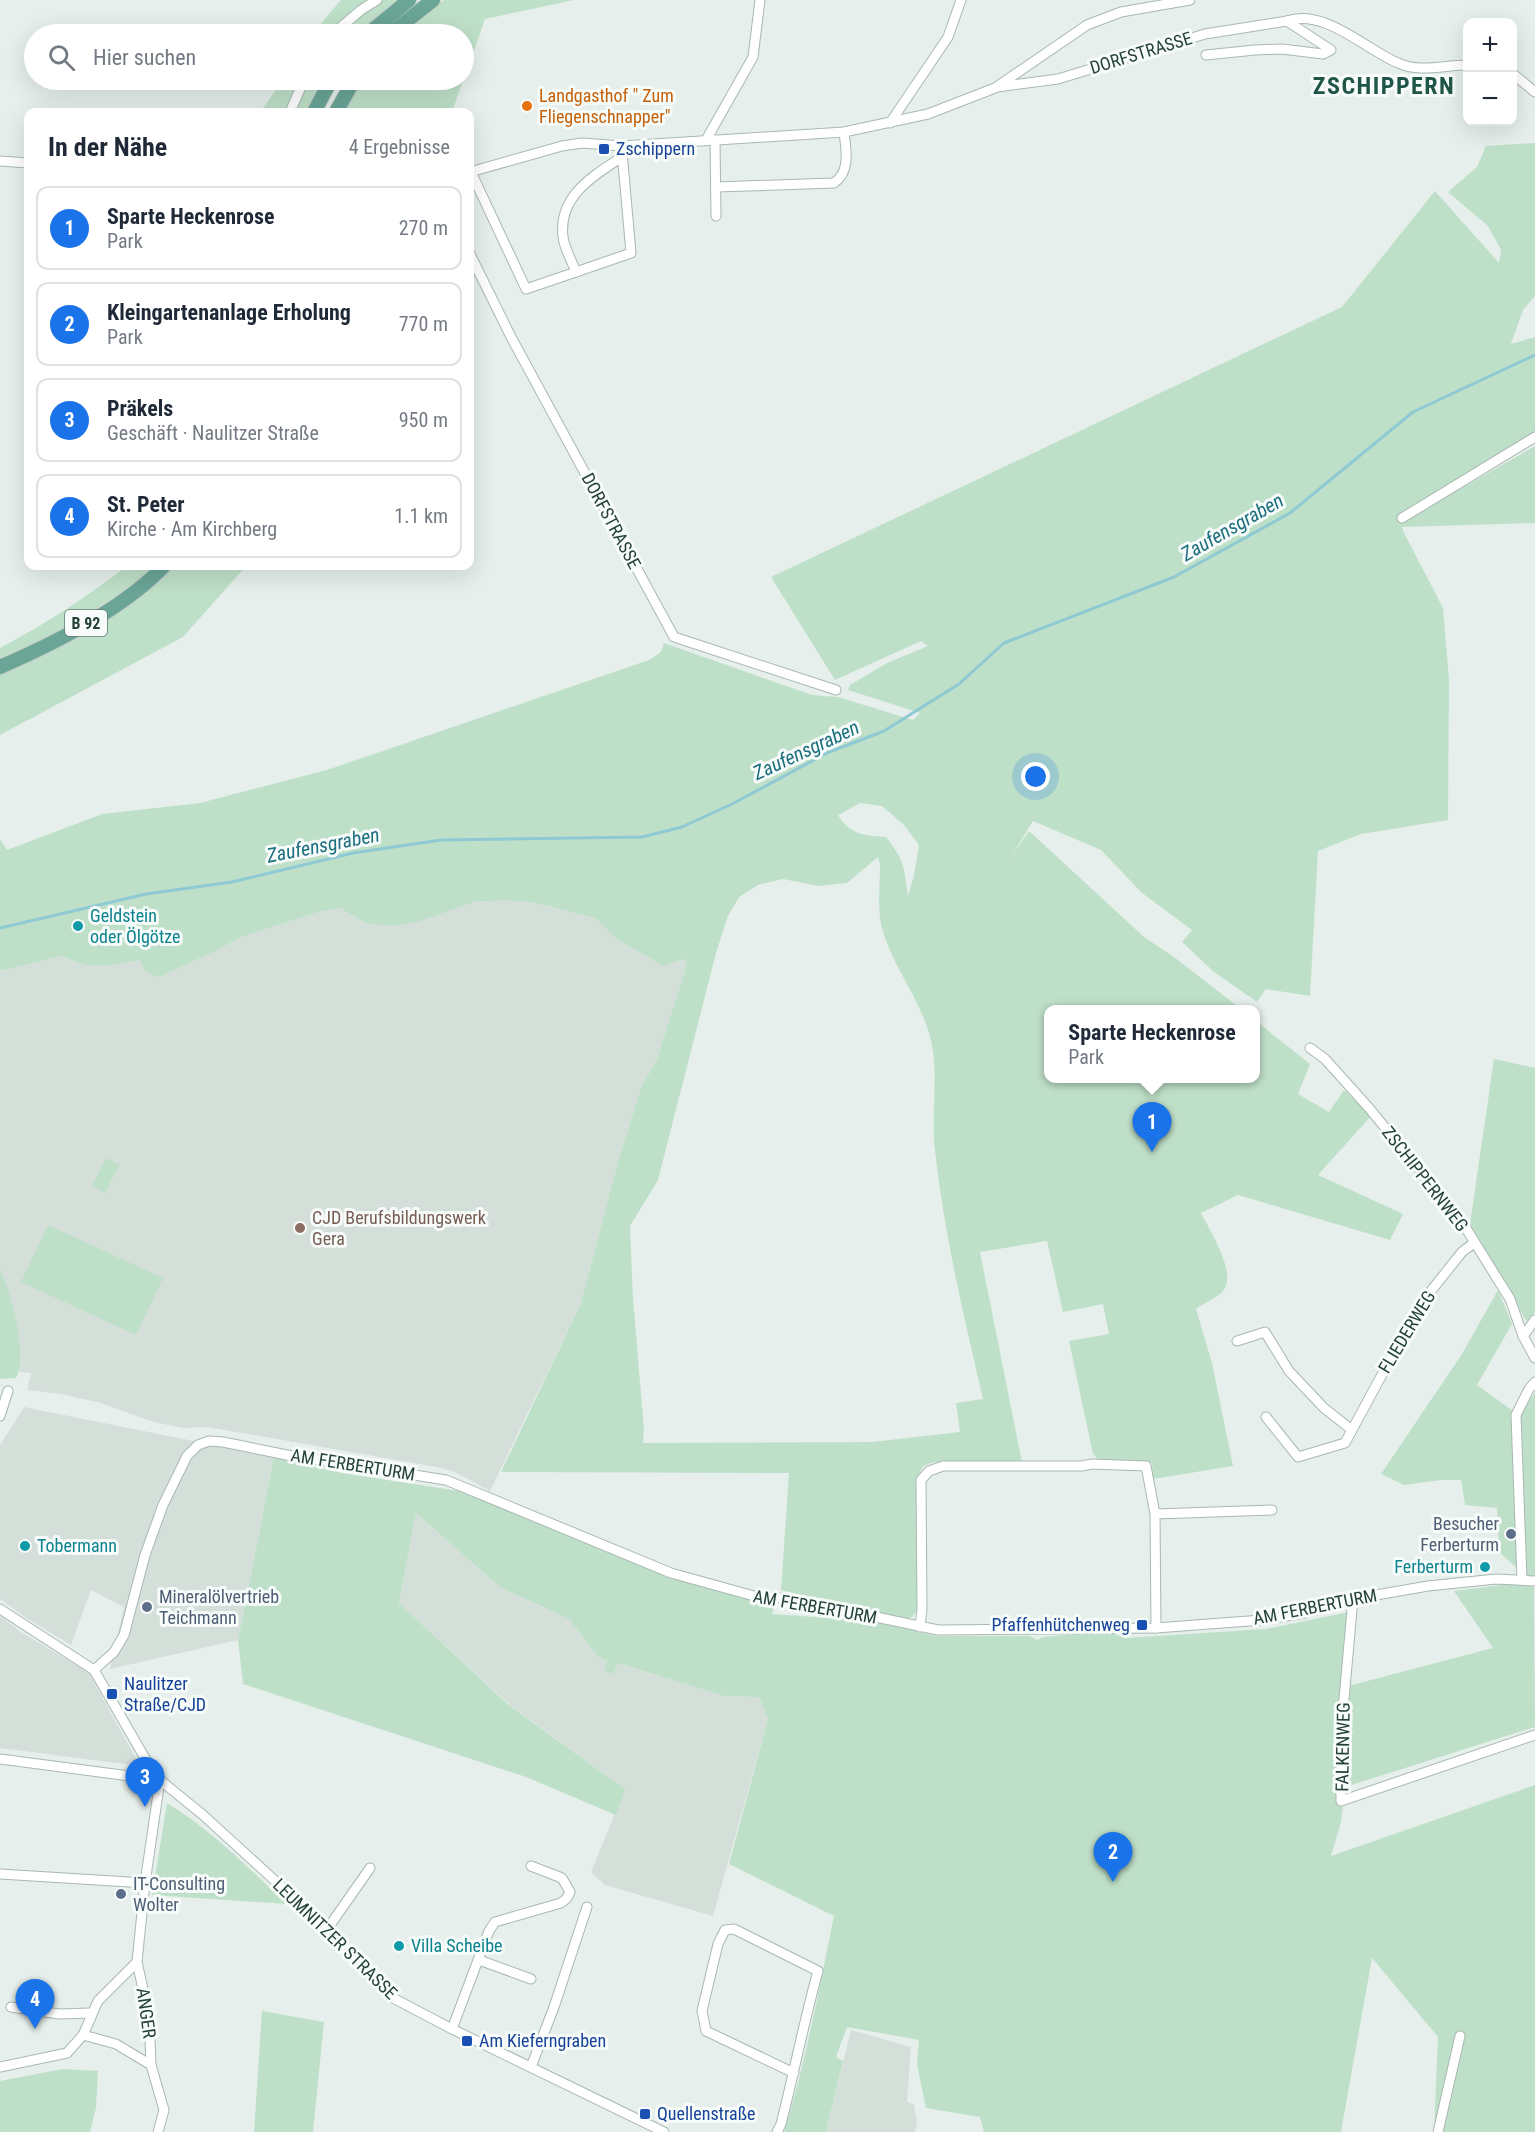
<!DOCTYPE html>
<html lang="de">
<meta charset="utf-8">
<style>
body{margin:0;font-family:"Roboto Condensed",sans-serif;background:#f6f6f7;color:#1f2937}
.controls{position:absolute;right:18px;top:18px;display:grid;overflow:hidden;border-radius:12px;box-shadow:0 6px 24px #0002}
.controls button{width:54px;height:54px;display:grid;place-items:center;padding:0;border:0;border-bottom:2px solid #e0e1e3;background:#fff;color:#1f2937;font:30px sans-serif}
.you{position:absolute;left:1036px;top:777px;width:21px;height:21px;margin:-15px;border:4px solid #fff;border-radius:50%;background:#1a73e8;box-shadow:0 0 0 9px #1a73e833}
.badge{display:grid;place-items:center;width:39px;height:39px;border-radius:50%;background:#1a73e8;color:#fff;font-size:20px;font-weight:700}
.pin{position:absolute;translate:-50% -50px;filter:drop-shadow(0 2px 3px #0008)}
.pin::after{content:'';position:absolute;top:32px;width:21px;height:18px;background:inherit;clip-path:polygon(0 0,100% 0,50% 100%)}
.popup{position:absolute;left:1044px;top:1005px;width:216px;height:78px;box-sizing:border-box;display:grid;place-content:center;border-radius:12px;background:#fff;filter:drop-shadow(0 2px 4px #0005);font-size:20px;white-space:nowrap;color:#747a83}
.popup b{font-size:22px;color:#1f2937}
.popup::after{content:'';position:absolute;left:50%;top:100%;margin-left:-12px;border:12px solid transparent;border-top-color:#fff}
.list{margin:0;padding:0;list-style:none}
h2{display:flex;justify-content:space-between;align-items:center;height:78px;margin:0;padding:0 24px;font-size:26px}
h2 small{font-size:20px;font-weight:400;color:#747a83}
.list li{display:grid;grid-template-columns:39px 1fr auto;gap:18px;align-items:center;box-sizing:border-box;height:84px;margin:0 12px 12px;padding:0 12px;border:2px solid #e0e1e3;border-radius:12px}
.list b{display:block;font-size:22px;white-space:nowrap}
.list p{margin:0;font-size:20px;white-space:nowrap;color:#747a83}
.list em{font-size:20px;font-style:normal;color:#747a83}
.icon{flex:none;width:33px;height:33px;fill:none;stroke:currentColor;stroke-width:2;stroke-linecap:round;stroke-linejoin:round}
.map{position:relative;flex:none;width:1535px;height:2132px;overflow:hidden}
.search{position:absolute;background:#fff;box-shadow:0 6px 24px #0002;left:24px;top:24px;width:450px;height:66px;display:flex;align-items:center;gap:15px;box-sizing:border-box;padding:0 21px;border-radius:33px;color:#747a83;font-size:22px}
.panel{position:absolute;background:#fff;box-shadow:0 6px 24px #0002;left:24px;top:108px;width:450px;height:462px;border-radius:12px}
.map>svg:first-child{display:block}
</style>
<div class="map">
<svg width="1535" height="2132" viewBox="0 0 1535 2132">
<rect width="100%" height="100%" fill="#e6efeb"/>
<g fill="#d4dfda">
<polygon points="506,900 536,903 595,918 615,938 663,966 683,959 687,964 656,1062 642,1085 619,1158 581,1303 490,1491 455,1472 437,1467 208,1427 184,1428 153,1422 101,1403 61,1394 27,1390 31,1373 19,1372 19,1341 14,1312 0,1269 0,971 62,956 84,965 114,965 140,960 159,977 218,950 239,938 322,911 340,908 365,923 449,910 474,902"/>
<polygon points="24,1407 274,1457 238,1640 110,1669 124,1607 91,1590 71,1645 28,1619 0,1599 0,1445"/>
<polygon points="416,1513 500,1587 569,1619 597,1656 607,1661 604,1671 618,1663 724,1696 759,1697 768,1719 713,1916 605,1885 591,1872 625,1789 511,1706 399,1603"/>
<polygon points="0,1616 21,1632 89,1673 140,1766 0,1748"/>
<polygon points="851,2030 911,2047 907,2102 914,2104 917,2123 915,2132 826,2132"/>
</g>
<g fill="#bfe0c8" fill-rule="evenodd">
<polygon points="341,0 370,0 350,13 328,34 312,34"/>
<polygon points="383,0 400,0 360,34 338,34 362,14"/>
<polygon points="444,0 574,0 485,19 464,79 464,34 398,34 422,14"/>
<polygon points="283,80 300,80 286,112 260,112"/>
<polygon points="309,80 325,80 308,112 295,112"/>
<polygon points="360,80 463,80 452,112 343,112"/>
<path d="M 1535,143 L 1535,296 L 1523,310 L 1511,344 L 1535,337 L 1535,432 L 1451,484 L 1457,491 L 1535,446 L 1535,523 L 1402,527 L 1403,531 L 1443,608 L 1449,679 L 1448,820 L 1361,834 L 1318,851 L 1310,996 L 1266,989 L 1257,1002 L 1214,972 L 1182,942 L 1192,930 L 1142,893 L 1101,850 L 1033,821 L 1011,857 L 1029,831 L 1144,937 L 1174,957 L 1241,1009 L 1048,1010 L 1048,1078 L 1256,1078 L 1256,1021 L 1310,1064 L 1298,1094 L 1329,1112 L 1344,1090 L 1371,1116 L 1318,1175 L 1403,1214 L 1390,1240 L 1238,1195 L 1201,1213 C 1209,1229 1238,1274 1223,1291 C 1217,1298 1204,1303 1196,1309 L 1212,1363 L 1233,1466 L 1153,1479 L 1152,1463 L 1101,1462 L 1093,1454 L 1069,1341 L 1109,1334 L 1103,1304 L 1063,1312 L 1047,1241 L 980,1252 L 1022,1462 L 934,1462 L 923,1466 L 918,1476 L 917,1610 L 912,1617 L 903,1619 L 781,1590 L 789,1473 L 501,1472 L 581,1303 L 619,1158 L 642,1085 L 656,1062 L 687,964 L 683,959 L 663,966 L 615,938 L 595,918 L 536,903 L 506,900 L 474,902 L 420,921 L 392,926 L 365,923 L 340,908 L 322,911 L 239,938 L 218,950 L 159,977 L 146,972 L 140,960 L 114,965 L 84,965 L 62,956 L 0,971 L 0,839 L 7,850 L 102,814 L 200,803 L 330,769 L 649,660 L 661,652 L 664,643 L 812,695 L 838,697 L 913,720 L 920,713 L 848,690 L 850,685 L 887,663 L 928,646 L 921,641 L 835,680 L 771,577 L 1342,307 L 1435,191 L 1499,263 L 1501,250 L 1488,226 L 1448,192 L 1477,167 L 1486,146 ZM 860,803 L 882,806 L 904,825 L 919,845 L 914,875 L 908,896 C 904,868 905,861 886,837 C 866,836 850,835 838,815 ZM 878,857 L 880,865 C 880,885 877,909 882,928 C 893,969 923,1001 932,1045 C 938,1078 931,1116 935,1150 C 944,1234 964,1317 983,1399 L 956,1403 L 960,1432 L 872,1442 L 643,1443 L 644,1430 L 633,1298 L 630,1226 L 658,1180 L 716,953 L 728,916 L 739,897 L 758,885 L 783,879 L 819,886 L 847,883 Z"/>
<path d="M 127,566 L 155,566 C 108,606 55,634 0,661 L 0,648 C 45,624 87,597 127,566 Z"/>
<polygon points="171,566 246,566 183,637 0,735 0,673 144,591"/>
<polygon points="1494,1059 1535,1068 1535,1312 1527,1322 1470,1224"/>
<polygon points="106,1158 119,1165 105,1193 92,1186"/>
<polygon points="48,1225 163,1278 136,1335 21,1282"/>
<path d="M 0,1269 C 11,1292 28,1355 16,1378 L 0,1379 Z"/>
<polygon points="1498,1290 1512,1324 1477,1385 1520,1416 1535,1392 1535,1579 1529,1579 1499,1552 1497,1508 1465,1505 1461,1480 1441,1480 1404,1485 1381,1474 1462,1354"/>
<path d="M 274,1457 L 342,1473 L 459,1491 L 679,1580 L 775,1604 L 772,1614 L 874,1621 L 936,1636 L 1030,1636 L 1037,1640 L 1043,1637 L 1107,1631 L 1125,1638 L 1266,1629 L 1349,1612 L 1345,1720 L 1348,1686 L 1493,1648 L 1454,1591 L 1517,1583 L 1534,1587 L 1535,1727 L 1345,1787 L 1341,1822 L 1331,1856 L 1535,1785 L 1535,2132 L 1434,2132 L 1438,2037 L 1372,1958 L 1341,2132 L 984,2132 L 980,2117 L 926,2108 L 917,2065 L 919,2040 L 847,2027 L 836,2057 L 843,2061 L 826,2132 L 784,2132 C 806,2062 819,1989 834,1916 L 729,1864 L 768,1719 L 759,1697 L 724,1696 L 618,1663 L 613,1674 L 604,1670 L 607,1661 L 597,1656 L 569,1619 L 500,1587 L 416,1513 L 399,1603 L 510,1706 L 625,1789 L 616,1815 L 526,1777 L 243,1684 L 238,1640 Z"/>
<path d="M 167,1803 C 212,1830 249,1869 287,1904 L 152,1895 Z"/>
<polygon points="262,2011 324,2022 313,2132 254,2132"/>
<polygon points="63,2069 98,2071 96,2108 90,2132 0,2132 0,2081"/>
</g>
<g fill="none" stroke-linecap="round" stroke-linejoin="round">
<polyline stroke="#8ec9d4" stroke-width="3" points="0,928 146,894 232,882 353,853 441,840 642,837 682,827 734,803 827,753 884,731 959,684 1004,643 1174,577 1290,513 1413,412 1535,355"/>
<defs>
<g id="street">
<polyline points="333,34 361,10 377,0"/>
<polyline points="1206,55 1255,50 1282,49 1323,54 1331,50 1287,21"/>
<polyline points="1512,73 1535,92"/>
<path d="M 997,87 L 1058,79 L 1205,34 L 1287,21 C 1324,8 1365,49 1398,63 C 1419,73 1445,65 1468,65"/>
<polyline points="290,112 304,80"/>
<polyline points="890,123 948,37 961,0"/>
<polyline points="706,140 753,57 760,0"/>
<polyline points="715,140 716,216"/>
<polyline points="0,161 28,163"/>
<polyline points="470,172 562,146 582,143 622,146 844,132 928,114 995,88 1087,25 1121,12 1190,0"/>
<path d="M 471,172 L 526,289 L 576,272 C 572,261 564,248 563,237 C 558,196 593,176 622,157"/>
<path d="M 716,187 L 834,183 C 851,171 846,150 844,132"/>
<polyline points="470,254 511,337 674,637 836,690"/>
<polyline points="576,272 631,253 622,152"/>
<polyline points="1402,518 1535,437"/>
<polyline points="1310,1048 1325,1059 1369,1108 1462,1222 1510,1299 1523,1336 1535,1358"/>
<polyline points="1523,1336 1535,1320"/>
<polyline points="1237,1341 1265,1332 1289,1371 1324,1408 1352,1430"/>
<polyline points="0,1416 8,1391"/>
<polyline points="1266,1417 1298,1457 1345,1443 1419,1306 1462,1252 1474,1243"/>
<polyline points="1155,1514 1272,1510"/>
<polyline points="1522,1580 1516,1415 1529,1389 1535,1382"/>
<polyline points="1353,1599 1341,1732 1341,1801 1535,1735"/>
<polyline points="0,1609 94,1670 146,1760 160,1780 203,1815 283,1888 393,1998 452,2029 664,2132"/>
<polyline points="920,1627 922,1609 921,1480 929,1471 943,1466 1082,1466 1092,1464 1146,1466 1155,1514 1156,1628"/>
<polyline points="94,1670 114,1652 124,1635 145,1555 163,1505 187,1456 198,1445 209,1441 223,1442 287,1455 446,1480 671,1573 754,1596 785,1598 938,1630 1156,1628 1262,1620 1305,1613 1353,1599 1428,1586 1496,1579 1535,1581"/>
<polyline points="0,1759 160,1780"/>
<polyline points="0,1874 145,1883"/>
<polyline points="326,1931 370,1868"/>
<polyline points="479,1960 531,1979"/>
<polyline points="137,1962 149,2016 151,2065 164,2110 158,2132"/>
<polyline points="11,2007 59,2014 91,2013"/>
<polyline points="452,2029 489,1931 495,1922 561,1903 567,1898 570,1892 562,1878 531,1866"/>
<polyline points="83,2035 116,2044 151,2065"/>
<polyline points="0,2067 67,2053 83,2035 98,2001 137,1962 145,1883 160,1780"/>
<polyline points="531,2067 554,2007 587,1907"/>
<path d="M 777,2132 L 781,2124 C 794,2073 804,2021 818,1971 L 734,1929 L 725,1930 L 718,1944 L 702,2011 L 706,2031 L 794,2073"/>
<polyline points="1438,2132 1460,2036"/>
</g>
<g id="primary">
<polyline points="368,34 409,0"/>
<polyline points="390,34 433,0"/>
<polyline points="314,112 331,80"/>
<polyline points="336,112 354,80"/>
<path d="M 0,667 C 53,644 124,608 164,566"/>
</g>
</defs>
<use href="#street" stroke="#a8b8b2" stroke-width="11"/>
<use href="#primary" stroke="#c2cac8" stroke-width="16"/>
<use href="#street" stroke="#fff" stroke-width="9"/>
<use href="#primary" stroke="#6aa596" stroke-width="14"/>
</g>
<circle fill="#e8710a" stroke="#f7fbf9" stroke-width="2" cx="527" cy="106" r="6"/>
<g fill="#1a4fb4" stroke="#f7fbf9" stroke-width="2">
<rect x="598" y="143" width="12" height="12" rx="3"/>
<rect x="1136" y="1619" width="12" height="12" rx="3"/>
<rect x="106" y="1688" width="12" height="12" rx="3"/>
<rect x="461" y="2035" width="12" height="12" rx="3"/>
<rect x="639" y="2108" width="12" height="12" rx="3"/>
</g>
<g fill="#0f9aa8" stroke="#f7fbf9" stroke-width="2">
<circle cx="78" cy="926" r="6"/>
<circle cx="25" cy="1546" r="6"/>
<circle cx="1485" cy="1567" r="6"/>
<circle cx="399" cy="1946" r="6"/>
</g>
<circle fill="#8d6e63" stroke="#f7fbf9" stroke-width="2" cx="300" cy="1228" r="6"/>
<g fill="#5c6f8a" stroke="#f7fbf9" stroke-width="2">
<circle cx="1511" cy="1534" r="6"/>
<circle cx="147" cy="1607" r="6"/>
<circle cx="121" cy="1894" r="6"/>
</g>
<g text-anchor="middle" stroke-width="6" stroke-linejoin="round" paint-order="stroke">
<rect fill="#f7fbf9" stroke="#637a73" stroke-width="1.5" x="65" y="610" width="42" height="26" rx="4.5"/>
<g font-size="16" font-weight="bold" fill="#24423a">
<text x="86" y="629">B 92</text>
</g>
<g font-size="18" fill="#24423a" stroke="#f7fbf9">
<text transform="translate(1141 53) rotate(-17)" y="6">DORFSTRASSE</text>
<text transform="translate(611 521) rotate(62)" y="6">DORFSTRASSE</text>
<text transform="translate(1425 1179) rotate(52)" y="6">ZSCHIPPERNWEG</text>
<text transform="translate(1407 1332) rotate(-59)" y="6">FLIEDERWEG</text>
<text transform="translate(353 1465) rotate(9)" y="6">AM FERBERTURM</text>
<text transform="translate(815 1607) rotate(10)" y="6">AM FERBERTURM</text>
<text transform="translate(1315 1607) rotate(-11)" y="6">AM FERBERTURM</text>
<text transform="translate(1343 1747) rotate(-89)" y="6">FALKENWEG</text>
<text transform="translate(335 1939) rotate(44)" y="6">LEUMNITZER STRASSE</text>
<text transform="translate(146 2013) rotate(82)" y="6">ANGER</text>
</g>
<g font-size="18" fill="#c56008" stroke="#f7fbf9" text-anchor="start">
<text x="539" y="102">Landgasthof " Zum<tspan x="539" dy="21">Fliegenschnapper"</tspan></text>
</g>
<g font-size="18" fill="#164399" stroke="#f7fbf9" text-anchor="start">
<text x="616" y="155">Zschippern</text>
<text x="1130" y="1631" text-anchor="end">Pfaffenhütchenweg</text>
<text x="124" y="1690">Naulitzer<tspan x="124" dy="21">Straße/CJD</tspan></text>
<text x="479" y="2047">Am Kieferngraben</text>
<text x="657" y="2120">Quellenstraße</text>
</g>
<g font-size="18" fill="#0d838f" stroke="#f7fbf9" text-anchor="start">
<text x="90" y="922">Geldstein<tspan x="90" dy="21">oder Ölgötze</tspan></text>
<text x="37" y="1552">Tobermann</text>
<text x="1473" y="1573" text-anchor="end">Ferberturm</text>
<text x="411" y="1952">Villa Scheibe</text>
</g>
<g font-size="18" fill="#785e54" stroke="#f7fbf9" text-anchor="start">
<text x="312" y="1224">CJD Berufsbildungswerk<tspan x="312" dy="21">Gera</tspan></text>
</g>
<g font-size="18" fill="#4e5e75" stroke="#f7fbf9" text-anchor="start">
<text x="1499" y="1530" text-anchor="end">Besucher<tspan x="1499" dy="21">Ferberturm</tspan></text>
<text x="159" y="1603">Mineralölvertrieb<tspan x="159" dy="21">Teichmann</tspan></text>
<text x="133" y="1890">IT-Consulting<tspan x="133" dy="21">Wolter</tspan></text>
</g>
<g font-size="20" font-style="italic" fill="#1c6f80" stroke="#f7fbf9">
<text transform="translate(1232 527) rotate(-30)" y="7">Zaufensgraben</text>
<text transform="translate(806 750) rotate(-25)" y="7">Zaufensgraben</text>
<text transform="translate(323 845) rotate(-11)" y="7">Zaufensgraben</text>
</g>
<g font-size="24" font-weight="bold" letter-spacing="1.5" fill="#1f5548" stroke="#f7fbf9">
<text x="1384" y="94">ZSCHIPPERN</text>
</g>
</g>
</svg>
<div class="controls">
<button>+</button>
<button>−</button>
</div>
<div class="you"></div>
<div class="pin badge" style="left:1152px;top:1152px">1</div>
<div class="popup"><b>Sparte Heckenrose</b>Park</div>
<div class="pin badge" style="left:1113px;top:1882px">2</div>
<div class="pin badge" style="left:145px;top:1807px">3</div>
<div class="pin badge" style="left:35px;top:2029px">4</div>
<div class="search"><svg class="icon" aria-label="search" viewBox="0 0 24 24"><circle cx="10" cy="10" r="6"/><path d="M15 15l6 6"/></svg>Hier suchen</div>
<section class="panel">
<h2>In der Nähe<small>4 Ergebnisse</small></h2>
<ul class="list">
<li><span class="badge">1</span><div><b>Sparte Heckenrose</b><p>Park</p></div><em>270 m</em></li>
<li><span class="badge">2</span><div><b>Kleingartenanlage Erholung</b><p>Park</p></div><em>770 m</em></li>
<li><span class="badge">3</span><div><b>Präkels</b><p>Geschäft · Naulitzer Straße</p></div><em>950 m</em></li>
<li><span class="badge">4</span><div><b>St. Peter</b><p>Kirche · Am Kirchberg</p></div><em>1.1 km</em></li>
</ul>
</section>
</div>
